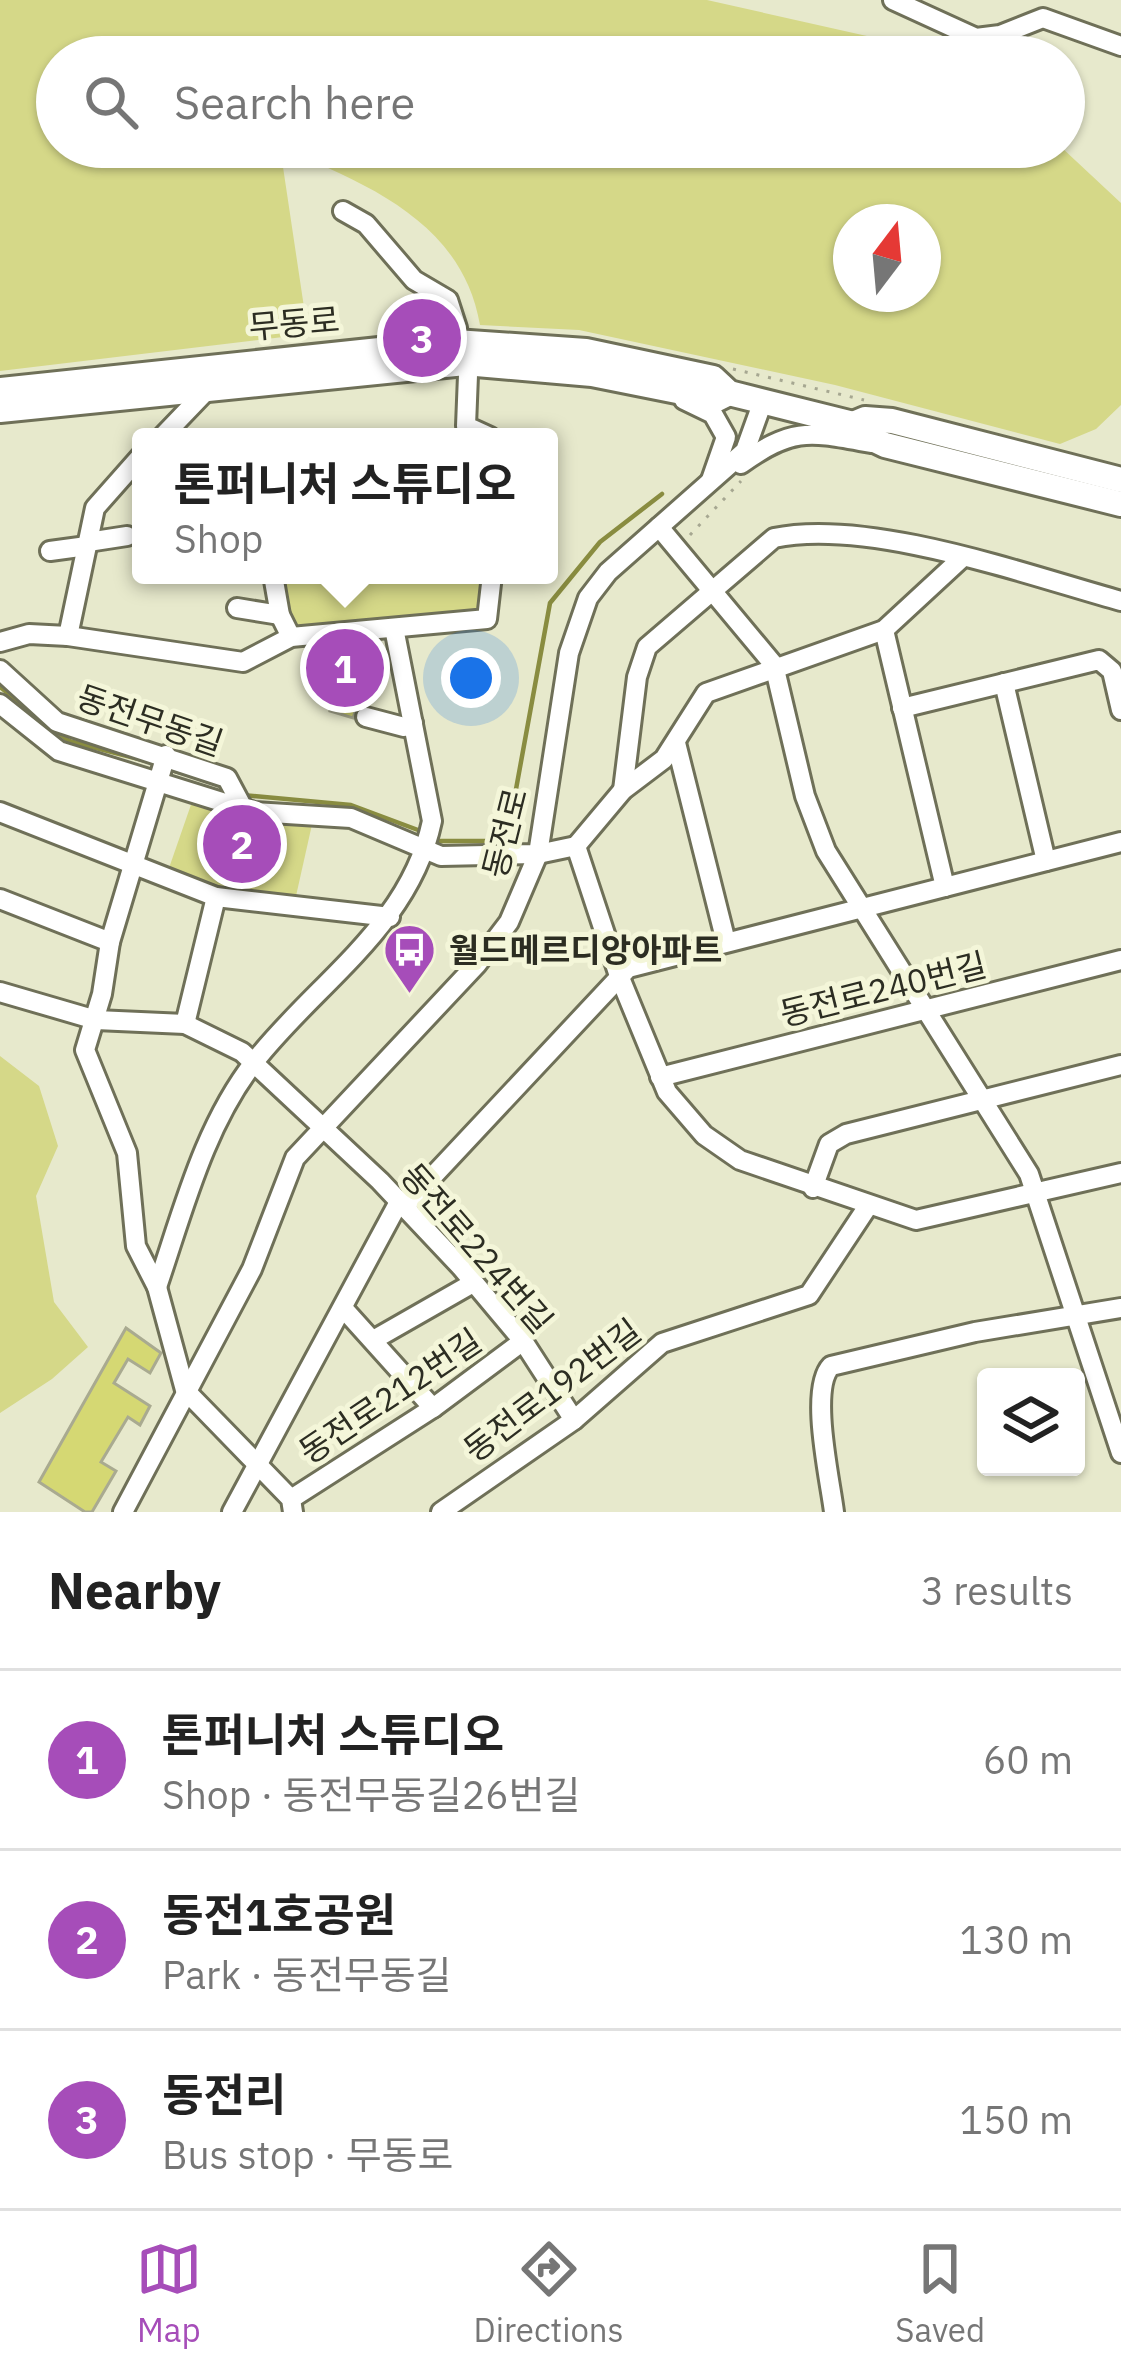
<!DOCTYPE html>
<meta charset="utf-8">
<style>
body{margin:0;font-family:"IBM Plex Sans","Noto Sans KR",sans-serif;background:#f6f6f6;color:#222}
.controls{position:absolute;right:36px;bottom:36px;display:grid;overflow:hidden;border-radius:12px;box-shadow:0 3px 9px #0004}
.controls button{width:108px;height:108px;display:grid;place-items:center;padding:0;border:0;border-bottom:3px solid #e0e0e0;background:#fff;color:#222;font:60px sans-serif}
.compass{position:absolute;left:833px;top:204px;width:108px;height:108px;border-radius:50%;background:#fff;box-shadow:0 3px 9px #0004;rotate:16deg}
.you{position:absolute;left:471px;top:678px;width:42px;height:42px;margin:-30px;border:9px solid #fff;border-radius:50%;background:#1a73e8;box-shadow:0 0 0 18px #1a73e833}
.badge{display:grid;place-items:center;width:78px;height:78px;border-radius:50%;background:#a64db9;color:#fff;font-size:39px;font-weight:700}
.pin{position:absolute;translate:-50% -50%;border:6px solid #fff;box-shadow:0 3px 12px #0006}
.popup{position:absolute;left:132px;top:428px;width:426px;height:156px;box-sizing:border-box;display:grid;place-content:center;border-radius:12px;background:#fff;filter:drop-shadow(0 3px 9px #0005);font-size:39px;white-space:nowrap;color:#767676}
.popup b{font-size:45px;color:#222}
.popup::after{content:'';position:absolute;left:50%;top:100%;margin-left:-24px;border:24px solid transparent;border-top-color:#fff}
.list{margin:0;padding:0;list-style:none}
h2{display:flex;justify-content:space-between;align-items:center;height:156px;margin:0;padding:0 48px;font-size:51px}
h2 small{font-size:39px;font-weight:400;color:#767676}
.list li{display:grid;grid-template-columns:78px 1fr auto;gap:36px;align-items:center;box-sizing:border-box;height:180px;padding:0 48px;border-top:3px solid #e0e0e0}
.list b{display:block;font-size:45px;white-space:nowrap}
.list p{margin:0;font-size:39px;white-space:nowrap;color:#767676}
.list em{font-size:39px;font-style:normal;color:#767676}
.icon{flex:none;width:66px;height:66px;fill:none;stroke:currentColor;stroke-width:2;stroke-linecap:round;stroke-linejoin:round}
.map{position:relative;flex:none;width:1121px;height:1512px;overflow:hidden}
.search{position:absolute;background:#fff;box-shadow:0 3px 9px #0004;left:36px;right:36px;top:36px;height:132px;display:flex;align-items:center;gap:30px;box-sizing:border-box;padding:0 42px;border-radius:66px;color:#767676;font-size:45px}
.sheet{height:696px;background:#fff}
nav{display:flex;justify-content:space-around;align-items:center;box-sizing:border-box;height:168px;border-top:3px solid #e0e0e0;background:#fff;font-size:33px;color:#767676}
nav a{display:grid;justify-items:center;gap:6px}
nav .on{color:#a64db9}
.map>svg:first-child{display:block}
</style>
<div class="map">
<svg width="1121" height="1512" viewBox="0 0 1121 1512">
<rect width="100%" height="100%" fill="#e7e9cc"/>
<g fill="#d5d888" fill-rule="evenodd">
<path d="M 0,0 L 707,0 L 907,45 L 929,57 L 57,57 L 57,147 L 1061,147 L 1121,203 L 1121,405 L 1096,429 L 1060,444 L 835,385 L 579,330 L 480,325 C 462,221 366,184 280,147 L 308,334 L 0,371 ZM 923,222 L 923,294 L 851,294 L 851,222 Z"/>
<polygon points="282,575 488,575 484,617 293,635"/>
<polygon points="194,796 313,820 296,896 225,891 169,868"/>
<polygon points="0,1056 39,1086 58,1146 36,1196 54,1302 88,1347 52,1379 0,1413"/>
</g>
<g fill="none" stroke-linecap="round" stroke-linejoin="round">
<g stroke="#898c40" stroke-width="4.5">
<polyline points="0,687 69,741 154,763"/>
<polyline points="175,771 193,776"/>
<polyline points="242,795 351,805 418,830"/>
<polyline points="438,841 502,841 508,833 550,603 600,542 662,494"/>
</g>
</g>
<g fill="#d5d873" stroke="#a9aa90" stroke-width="3">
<polygon points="329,647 379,661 368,704 357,707 353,718 330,711 338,684 311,676 319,648"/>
<polygon points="126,1328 161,1353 150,1373 128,1359 114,1383 150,1406 140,1425 128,1417 101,1462 116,1471 92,1512 85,1512 39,1482"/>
</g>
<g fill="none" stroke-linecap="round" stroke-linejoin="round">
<defs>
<g id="minor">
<polyline points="893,0 976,38 1000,35 1043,18 1121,46"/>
<polyline points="343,211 366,224 414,280 448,300 457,328"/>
<polyline points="468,375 466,426 490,437"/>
<polyline points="684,400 713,414 726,437 711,480"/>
<polyline points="162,437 208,389"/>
<path d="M 741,464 C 794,426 810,432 871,443"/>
<polyline points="659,527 774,665 805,796 826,851 1029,1174 1121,1453"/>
<polyline points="88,542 127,536"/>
<polyline points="50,551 87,546"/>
<polyline points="273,575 280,615 291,637"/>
<polyline points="237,608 280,615"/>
<polyline points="884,630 945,887"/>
<polyline points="68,636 95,508 141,456"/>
<polyline points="0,642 29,634 68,636 243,662 291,637 487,619 492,575"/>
<polyline points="0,670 57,722 227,778 243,808"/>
<polyline points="1004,683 1046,861"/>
<polyline points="0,704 59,751 254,812 351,818 441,856 538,854 576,846"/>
<polyline points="902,708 1099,660 1112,671 1121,710"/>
<polyline points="366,717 404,727 413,723"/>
<polyline points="676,743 726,942"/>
<polyline points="166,755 110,942 102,994 85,1050 127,1153 136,1246 157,1287 185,1390 291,1499 293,1512"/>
<path d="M 623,790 L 637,677 L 647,647 L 774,538 C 869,518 1027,575 1121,601"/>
<polyline points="0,812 216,897 390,917"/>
<polyline points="576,846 618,973 667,1092 704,1135 740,1160 916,1220 1121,1173"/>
<polyline points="576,846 623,790 664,759 706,693 884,630 963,557"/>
<polyline points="0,899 110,942"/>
<polyline points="0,992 96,1020 185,1024 242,1052 380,1181 461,1267 523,1341 574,1420"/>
<polyline points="185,1024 216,897"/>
<polyline points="660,1077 1121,960"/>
<polyline points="813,1188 829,1144 846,1134 1121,1065"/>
<polyline points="405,1206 628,968 1121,842"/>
<path d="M 157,1287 C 183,1211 204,1126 255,1061 C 317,982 410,926 432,821 L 394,628"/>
<polyline points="343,1308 433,1408"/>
<polyline points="375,1339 473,1283"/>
<polyline points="291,1499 433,1408 523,1341"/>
<polyline points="123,1512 252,1269 295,1158 477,964 509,922 538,854 569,653 588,598 608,572 745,451 763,401"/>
<polyline points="232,1512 400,1200"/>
<polyline points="441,1512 574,1420 662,1343 809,1295 868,1206"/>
<path d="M 834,1512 C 830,1479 809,1389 831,1366 L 975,1332 L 1121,1308"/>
</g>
<g id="major">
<polyline points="0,390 455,342 586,351 713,378 729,393 853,424 860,433 885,445 1121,504"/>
<polyline points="0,410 465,363 592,374 717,399 729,393"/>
<polyline points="853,424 865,419 892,421 1121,480"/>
</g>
</defs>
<use href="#minor" stroke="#6f7058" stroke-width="24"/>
<use href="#major" stroke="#6f7058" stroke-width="30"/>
<g stroke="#a6a791" stroke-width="3" stroke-dasharray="3 9" stroke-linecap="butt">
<polyline points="733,369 864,400"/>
<polyline points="690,535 741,481"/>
</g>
<use href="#minor" stroke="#fff" stroke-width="18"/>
<use href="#major" stroke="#fff" stroke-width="24"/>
</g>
<defs>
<symbol id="bus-pin" viewBox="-11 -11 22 30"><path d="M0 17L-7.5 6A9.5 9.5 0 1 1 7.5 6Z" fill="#a64db9" stroke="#f4f6d9"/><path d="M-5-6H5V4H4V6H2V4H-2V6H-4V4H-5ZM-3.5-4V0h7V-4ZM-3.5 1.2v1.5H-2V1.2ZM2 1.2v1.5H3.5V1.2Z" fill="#fff"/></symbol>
</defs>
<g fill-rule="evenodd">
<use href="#bus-pin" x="380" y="920" width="59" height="81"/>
</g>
<g text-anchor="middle" stroke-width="10" stroke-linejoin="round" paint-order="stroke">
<g font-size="33" fill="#2c2d22" stroke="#f4f6d9">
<text transform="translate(294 323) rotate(-5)" y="12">무동로</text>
<text transform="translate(150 720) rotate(19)" y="12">동전무동길</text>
<text transform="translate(505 833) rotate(-76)" y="12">동전로</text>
<text transform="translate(883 989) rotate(-14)" y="12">동전로240번길</text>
<text transform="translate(477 1248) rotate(49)" y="12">동전로224번길</text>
<text transform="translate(552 1390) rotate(-37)" y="12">동전로192번길</text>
<text transform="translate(390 1396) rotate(-34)" y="12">동전로212번길</text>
</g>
<g font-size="33" font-weight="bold" fill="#2c2d22" stroke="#f4f6d9" text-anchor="start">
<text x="449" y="962">월드메르디앙아파트</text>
</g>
</g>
</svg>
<div class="controls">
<button><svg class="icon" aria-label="layers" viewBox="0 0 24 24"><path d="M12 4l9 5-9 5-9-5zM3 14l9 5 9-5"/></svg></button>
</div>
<svg class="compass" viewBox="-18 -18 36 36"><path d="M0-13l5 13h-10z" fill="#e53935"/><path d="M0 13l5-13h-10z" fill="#767676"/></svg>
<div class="you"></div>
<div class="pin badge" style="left:345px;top:668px">1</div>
<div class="popup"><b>톤퍼니처 스튜디오</b>Shop</div>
<div class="pin badge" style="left:242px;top:844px">2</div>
<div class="pin badge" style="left:422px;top:338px">3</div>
<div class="search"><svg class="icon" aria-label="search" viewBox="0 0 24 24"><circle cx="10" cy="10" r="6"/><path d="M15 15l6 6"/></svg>Search here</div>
</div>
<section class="sheet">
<h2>Nearby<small>3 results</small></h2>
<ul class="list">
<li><span class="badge">1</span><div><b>톤퍼니처 스튜디오</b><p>Shop · 동전무동길26번길</p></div><em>60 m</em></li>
<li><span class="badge">2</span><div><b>동전1호공원</b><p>Park · 동전무동길</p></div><em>130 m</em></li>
<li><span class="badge">3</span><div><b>동전리</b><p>Bus stop · 무동로</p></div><em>150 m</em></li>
</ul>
</section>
<nav>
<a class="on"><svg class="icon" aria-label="map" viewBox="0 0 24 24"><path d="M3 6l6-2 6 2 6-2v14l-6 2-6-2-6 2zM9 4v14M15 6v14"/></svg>Map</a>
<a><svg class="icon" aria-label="directions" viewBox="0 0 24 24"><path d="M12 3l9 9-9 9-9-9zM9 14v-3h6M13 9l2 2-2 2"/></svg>Directions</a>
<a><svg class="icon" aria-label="saved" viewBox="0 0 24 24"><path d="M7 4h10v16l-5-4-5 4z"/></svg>Saved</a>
</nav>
